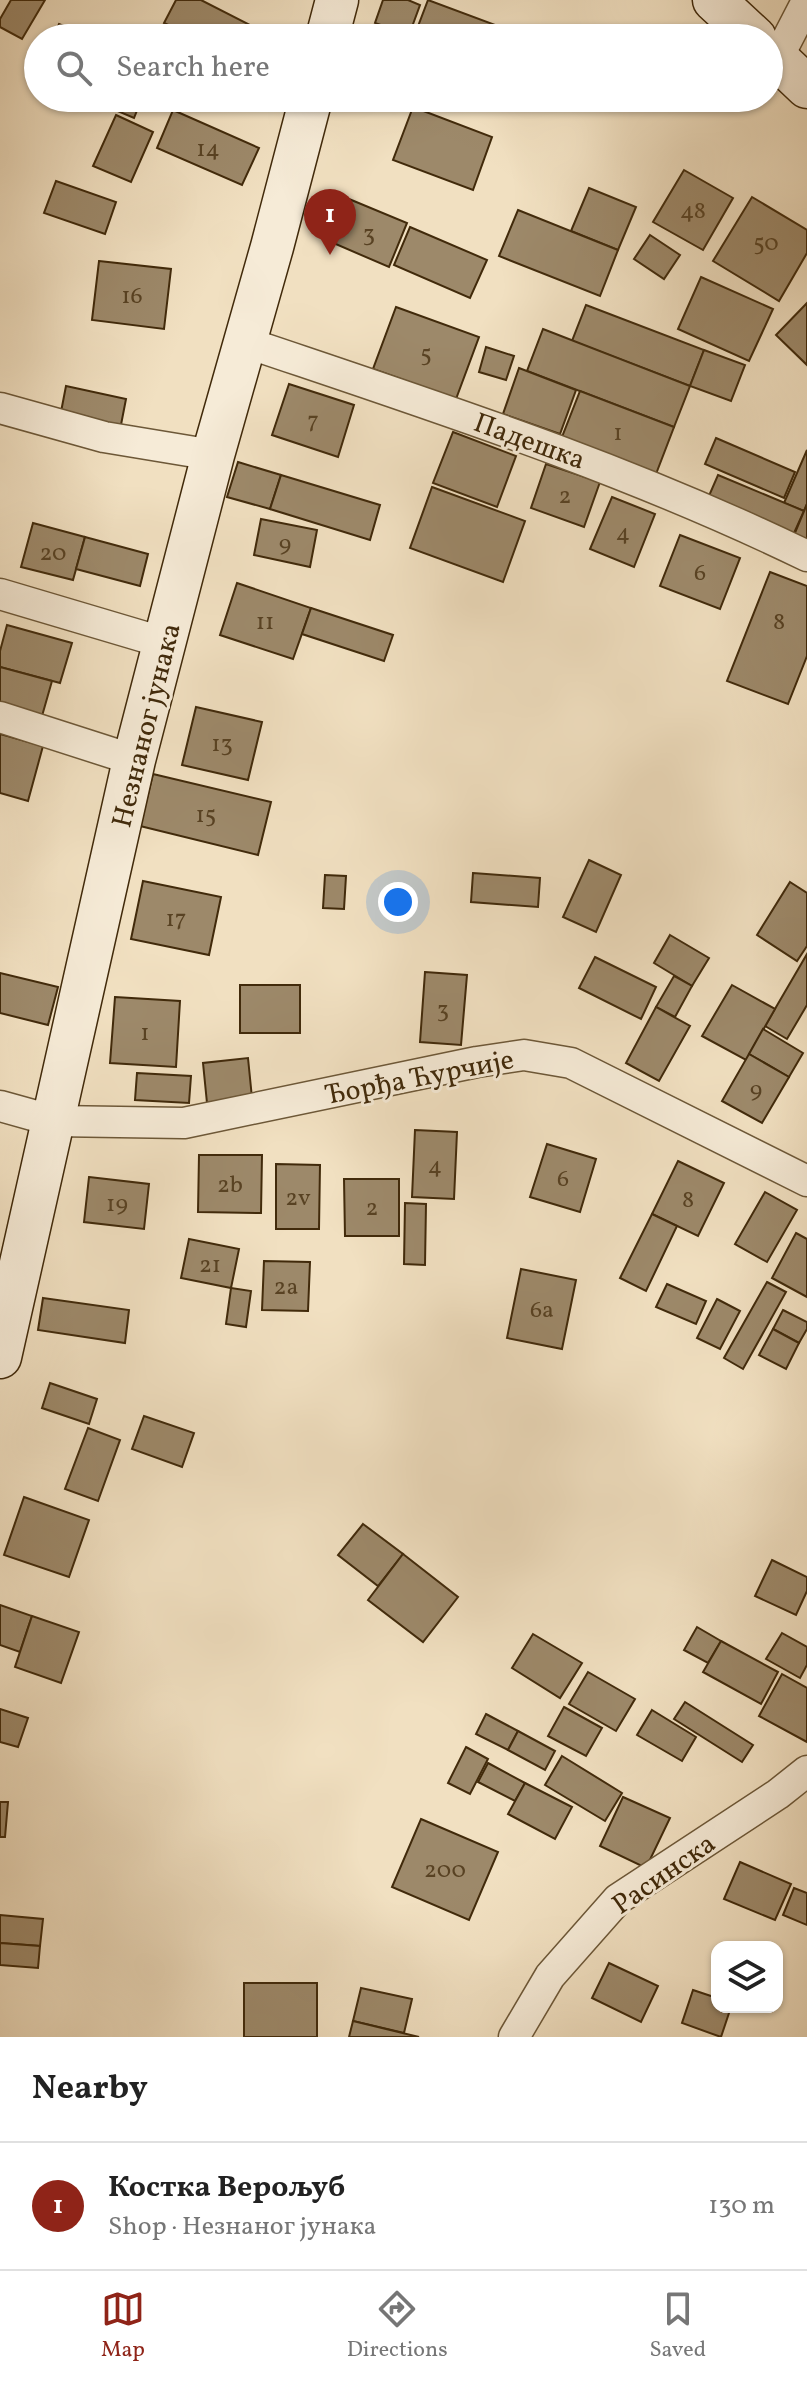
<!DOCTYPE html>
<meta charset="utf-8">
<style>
body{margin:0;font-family:Vollkorn,serif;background:#f6f6f6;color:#222}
.controls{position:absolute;right:24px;bottom:24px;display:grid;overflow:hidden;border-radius:16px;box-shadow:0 2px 6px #0004}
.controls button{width:72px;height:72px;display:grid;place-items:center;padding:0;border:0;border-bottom:2px solid #e0e0e0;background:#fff;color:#222;font:40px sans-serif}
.you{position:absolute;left:398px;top:902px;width:28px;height:28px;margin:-20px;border:6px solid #fff;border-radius:50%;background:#1a73e8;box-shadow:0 0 0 12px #1a73e833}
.badge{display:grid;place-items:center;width:52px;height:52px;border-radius:50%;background:#8f2418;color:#fff;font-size:26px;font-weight:700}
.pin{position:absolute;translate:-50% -66px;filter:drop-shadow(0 2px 4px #0008)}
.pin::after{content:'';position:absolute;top:42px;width:28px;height:24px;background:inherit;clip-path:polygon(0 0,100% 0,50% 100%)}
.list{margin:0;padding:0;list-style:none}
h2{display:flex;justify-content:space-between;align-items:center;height:104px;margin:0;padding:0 32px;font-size:34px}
h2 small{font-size:26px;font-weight:400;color:#767676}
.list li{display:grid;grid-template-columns:52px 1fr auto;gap:24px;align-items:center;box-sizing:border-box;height:128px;padding:0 32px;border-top:2px solid #e0e0e0}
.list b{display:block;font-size:30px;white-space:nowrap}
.list p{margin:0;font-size:26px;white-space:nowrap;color:#767676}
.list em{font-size:26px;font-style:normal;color:#767676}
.icon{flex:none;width:44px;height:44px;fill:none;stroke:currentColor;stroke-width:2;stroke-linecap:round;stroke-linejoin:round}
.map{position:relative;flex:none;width:807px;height:2037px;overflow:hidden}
.search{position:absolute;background:#fff;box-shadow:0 2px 6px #0004;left:24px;right:24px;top:24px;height:88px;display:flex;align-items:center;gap:20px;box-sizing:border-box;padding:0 28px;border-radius:44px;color:#767676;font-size:30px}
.sheet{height:232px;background:#fff}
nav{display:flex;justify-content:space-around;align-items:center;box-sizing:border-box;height:112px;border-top:2px solid #e0e0e0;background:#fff;font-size:22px;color:#767676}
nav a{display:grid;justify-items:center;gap:4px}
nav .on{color:#8f2418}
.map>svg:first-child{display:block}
</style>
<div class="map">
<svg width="807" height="2037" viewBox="0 0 807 2037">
<rect width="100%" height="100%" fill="#f1e0c1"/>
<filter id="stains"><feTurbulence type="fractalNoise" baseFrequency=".0025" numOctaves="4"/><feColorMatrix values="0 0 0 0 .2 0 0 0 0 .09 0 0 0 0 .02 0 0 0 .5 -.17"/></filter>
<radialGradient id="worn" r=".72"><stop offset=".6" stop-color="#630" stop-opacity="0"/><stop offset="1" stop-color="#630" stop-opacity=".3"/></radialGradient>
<g fill="#9d896a" stroke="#412a0b" stroke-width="2">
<polygon points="11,0 45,0 22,39 0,27 0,19"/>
<polygon points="176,0 201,0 256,28 251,38 196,38 164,23"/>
<polygon points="383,0 408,0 420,5 409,35 375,23"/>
<polygon points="428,0 498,26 493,38 441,38 417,29"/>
<polygon points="59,24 92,38 53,38"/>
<polygon points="87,98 142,98 134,118"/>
<polygon points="413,107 492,137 473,190 393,160"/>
<polygon points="173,110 259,148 242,185 157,148"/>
<polygon points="116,115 153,132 131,182 93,166"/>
<polygon points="684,170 733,198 703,250 653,222"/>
<polygon points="56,181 116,202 105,234 44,213"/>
<polygon points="589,188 636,207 618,250 571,231"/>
<polygon points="752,197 807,230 807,253 779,301 713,261"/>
<polygon points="349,199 407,223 389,267 331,242"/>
<polygon points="518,210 618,250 600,296 499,256"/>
<polygon points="410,227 487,260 470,298 394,265"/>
<polygon points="650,235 680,255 664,279 634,259"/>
<polygon points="99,261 171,269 164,329 92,320"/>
<polygon points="701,277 773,309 749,361 678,329"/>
<polygon points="807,303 807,365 776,335"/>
<polygon points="586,305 704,350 690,386 572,341"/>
<polygon points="396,307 479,337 456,399 373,369"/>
<polygon points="543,329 690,386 674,427 527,371"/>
<polygon points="486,347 514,356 506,380 479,372"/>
<polygon points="704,350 745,365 731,401 690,386"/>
<polygon points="519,368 576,390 560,434 503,414"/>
<polygon points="289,384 354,405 338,457 272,435"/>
<polygon points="66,386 126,399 120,430 60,417"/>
<polygon points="580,391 674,427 656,474 562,437"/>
<polygon points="453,432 516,456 497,507 433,483"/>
<polygon points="716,438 795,472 784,498 705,464"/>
<polygon points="807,450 807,504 804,511 784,503"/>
<polygon points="238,462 281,475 270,509 227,497"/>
<polygon points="546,464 600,482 584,527 531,508"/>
<polygon points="281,475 380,505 370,540 270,509"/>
<polygon points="718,475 804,511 790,542 705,505"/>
<polygon points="432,487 525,521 503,582 410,548"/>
<polygon points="612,497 655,514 634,567 590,549"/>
<polygon points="807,504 807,546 792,540"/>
<polygon points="261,519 317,530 310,567 254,555"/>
<polygon points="33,523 85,537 73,580 21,567"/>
<polygon points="680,535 740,558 720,609 660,586"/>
<polygon points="85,537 148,554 140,586 76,569"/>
<polygon points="770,572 807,586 807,656 788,704 727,681"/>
<polygon points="237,583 311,608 293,659 220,635"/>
<polygon points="311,608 393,635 384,661 302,634"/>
<polygon points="7,625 72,643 60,683 0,667 0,651"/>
<polygon points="0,667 52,681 40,723 0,712"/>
<polygon points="196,707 262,722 248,780 182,765"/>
<polygon points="0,734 43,746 28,801 0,793"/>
<polygon points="153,774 271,802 258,855 140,826"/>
<polygon points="589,860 621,875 596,932 563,917"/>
<polygon points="473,873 540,878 538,907 471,902"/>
<polygon points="325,875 346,876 344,909 323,908"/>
<polygon points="143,881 221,897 209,955 131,939"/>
<polygon points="790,882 807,893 807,946 797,961 757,935"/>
<polygon points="670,935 709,958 692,986 654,963"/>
<polygon points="807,954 807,1005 787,1039 765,1026"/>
<polygon points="595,957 656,987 641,1019 579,988"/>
<polygon points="425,972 467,975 461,1045 420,1042"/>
<polygon points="0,973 58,987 48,1025 0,1013"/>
<polygon points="674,976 692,986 675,1017 656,1007"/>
<rect x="240" y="985" width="60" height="48"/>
<polygon points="732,985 775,1009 746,1060 702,1036"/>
<polygon points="115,997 180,1001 176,1067 110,1063"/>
<polygon points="656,1007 690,1026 659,1081 626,1063"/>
<polygon points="763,1029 803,1053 789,1077 749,1054"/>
<polygon points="749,1054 789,1077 762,1123 722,1101"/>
<polygon points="248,1058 252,1098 207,1103 203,1063"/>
<polygon points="137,1073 191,1076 189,1103 135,1100"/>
<polygon points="415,1130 457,1132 454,1199 412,1197"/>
<polygon points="547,1144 596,1159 580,1212 530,1197"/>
<polygon points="199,1155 262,1155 261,1213 198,1212"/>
<polygon points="678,1161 724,1183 698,1236 652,1214"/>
<polygon points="276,1164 320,1165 319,1229 276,1229"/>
<polygon points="89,1177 149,1184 144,1229 84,1222"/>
<polygon points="344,1179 399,1179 399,1236 345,1236"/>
<polygon points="765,1192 797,1210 767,1262 735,1244"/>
<polygon points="405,1203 426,1204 425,1265 404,1264"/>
<polygon points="652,1214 677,1226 646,1291 620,1278"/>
<polygon points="796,1233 807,1239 807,1297 772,1278"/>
<polygon points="189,1239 239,1249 231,1288 181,1278"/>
<polygon points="264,1261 310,1262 308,1311 262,1310"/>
<polygon points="521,1269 576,1280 562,1349 507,1338"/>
<polygon points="767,1282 786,1292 743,1369 724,1358"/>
<polygon points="667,1284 706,1301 696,1324 656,1307"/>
<polygon points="231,1288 251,1291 246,1327 226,1324"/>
<polygon points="43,1298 129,1310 125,1343 38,1330"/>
<polygon points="717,1299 740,1311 720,1349 697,1338"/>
<polygon points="783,1310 807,1322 807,1329 799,1343 773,1329"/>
<polygon points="773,1329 799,1343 786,1369 759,1355"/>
<polygon points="50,1383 97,1399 89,1424 42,1408"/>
<polygon points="144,1416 194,1433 182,1467 132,1449"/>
<polygon points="88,1428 120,1440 98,1501 65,1489"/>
<polygon points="24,1497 89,1520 69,1577 4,1555"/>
<polygon points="363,1524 403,1554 378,1586 338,1555"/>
<polygon points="403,1554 458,1597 423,1642 368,1600"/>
<polygon points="772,1560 807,1577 807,1591 796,1615 755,1596"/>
<polygon points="0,1605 32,1616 20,1652 0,1645"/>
<polygon points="32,1616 79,1632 61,1683 15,1667"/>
<polygon points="697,1627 721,1641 708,1663 684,1650"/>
<polygon points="782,1633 807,1647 807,1665 800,1678 766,1659"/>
<polygon points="533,1634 582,1663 560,1698 512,1668"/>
<polygon points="721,1641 778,1672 761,1704 703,1672"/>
<polygon points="588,1672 635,1699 616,1731 569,1704"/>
<polygon points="782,1674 807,1688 807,1742 759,1716"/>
<polygon points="685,1702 753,1745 742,1762 674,1719"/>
<polygon points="564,1707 602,1728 586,1756 548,1736"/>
<polygon points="0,1709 28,1718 18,1747 0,1742"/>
<polygon points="652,1710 696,1737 682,1761 637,1735"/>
<polygon points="486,1714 518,1731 508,1750 476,1734"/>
<polygon points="518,1731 555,1751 545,1770 508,1750"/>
<polygon points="466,1747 488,1759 470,1794 448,1783"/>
<polygon points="562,1756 622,1793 605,1821 545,1785"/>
<polygon points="488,1763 525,1783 515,1801 478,1782"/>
<polygon points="525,1783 572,1807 555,1839 508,1814"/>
<polygon points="623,1797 670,1818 646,1868 600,1846"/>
<polygon points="0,1802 8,1802 5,1837 0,1837"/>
<polygon points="421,1819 498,1852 469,1920 392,1887"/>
<polygon points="740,1862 791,1884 775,1920 724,1899"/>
<polygon points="794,1888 807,1893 807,1925 783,1915"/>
<polygon points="0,1915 43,1919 40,1946 0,1943"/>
<polygon points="0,1943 40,1946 38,1968 0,1965"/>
<polygon points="609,1963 658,1986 641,2022 592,1998"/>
<rect x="244" y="1983" width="73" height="54"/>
<polygon points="361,1988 412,1999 404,2033 353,2021"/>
<polygon points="693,1990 717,1998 717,2007 731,2007 721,2037 682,2023"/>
<polygon points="353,2021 419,2037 349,2037"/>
</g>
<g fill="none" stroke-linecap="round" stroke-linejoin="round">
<defs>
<g id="street">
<polyline points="777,59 807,1"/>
<path d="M 245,342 C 437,407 624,467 807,556"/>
<polyline points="0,408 104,437 213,455"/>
<polyline points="0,594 165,643"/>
<polyline points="0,717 134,760"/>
<polyline points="0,1106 54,1121 184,1123 477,1062 524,1055 571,1063 807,1181"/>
<polyline points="514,2037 550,1976 618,1899 778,1794 807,1771"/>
</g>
<g id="secondary">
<polyline points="714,0 755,38"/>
<polyline points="327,38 337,0"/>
<polyline points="769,51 807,87"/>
<polyline points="0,1357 134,760 213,455 272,247 311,98"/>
</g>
</defs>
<use href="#street" stroke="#6d5838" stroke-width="33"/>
<use href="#secondary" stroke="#412a0b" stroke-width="45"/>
<use href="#street" stroke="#f6ebd7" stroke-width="30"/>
<use href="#secondary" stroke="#f6ebd7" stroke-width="42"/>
</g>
<g text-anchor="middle" stroke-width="6" stroke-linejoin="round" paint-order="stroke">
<g font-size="24" fill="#584223">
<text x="208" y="156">14</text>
<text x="693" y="218">48</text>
<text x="369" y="241">3</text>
<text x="766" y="250">50</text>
<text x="132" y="303">16</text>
<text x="426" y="361">5</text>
<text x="313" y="428">7</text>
<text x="618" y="440">1</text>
<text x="565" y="503">2</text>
<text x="623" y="540">4</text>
<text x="285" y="551">9</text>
<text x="53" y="560">20</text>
<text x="700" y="580">6</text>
<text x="265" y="629">11</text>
<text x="779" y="629">8</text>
<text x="222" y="751">13</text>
<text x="206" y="822">15</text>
<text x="176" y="926">17</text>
<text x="443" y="1017">3</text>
<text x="145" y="1040">1</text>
<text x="756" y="1097">9</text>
<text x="435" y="1173">4</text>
<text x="563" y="1186">6</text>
<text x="230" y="1192">2b</text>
<text x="298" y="1205">2v</text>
<text x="688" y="1207">8</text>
<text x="117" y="1211">19</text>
<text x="372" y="1215">2</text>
<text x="210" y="1272">21</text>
<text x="286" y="1294">2a</text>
<text x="542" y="1317">6a</text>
<text x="445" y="1877">200</text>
</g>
<g font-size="28" fill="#412a0b" stroke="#f6ebd7">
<text transform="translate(530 440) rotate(20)" y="10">Падешка</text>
<text transform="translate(145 725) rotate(-76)" y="10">Незнаног јунака</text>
<text transform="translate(419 1076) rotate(-11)" y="10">Ђорђа Ћурчије</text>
<text transform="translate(663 1873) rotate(-35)" y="10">Расинска</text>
</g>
</g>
<rect width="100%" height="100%" filter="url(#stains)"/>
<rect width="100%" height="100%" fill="url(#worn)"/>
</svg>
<div class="controls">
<button><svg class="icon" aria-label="layers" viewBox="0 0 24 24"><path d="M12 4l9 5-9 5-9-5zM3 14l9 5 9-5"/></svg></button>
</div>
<div class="you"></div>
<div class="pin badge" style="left:330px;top:255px">1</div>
<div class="search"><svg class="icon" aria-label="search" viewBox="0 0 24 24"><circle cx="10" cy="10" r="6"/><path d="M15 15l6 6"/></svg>Search here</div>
</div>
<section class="sheet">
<h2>Nearby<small></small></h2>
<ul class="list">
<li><span class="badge">1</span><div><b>Костка Верољуб</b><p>Shop · Незнаног јунака</p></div><em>130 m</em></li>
</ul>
</section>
<nav>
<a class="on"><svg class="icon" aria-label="map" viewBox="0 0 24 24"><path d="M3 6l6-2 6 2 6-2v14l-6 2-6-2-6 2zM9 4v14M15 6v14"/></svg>Map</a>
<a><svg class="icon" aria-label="directions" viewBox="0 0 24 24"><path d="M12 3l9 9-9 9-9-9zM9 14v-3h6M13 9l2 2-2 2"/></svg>Directions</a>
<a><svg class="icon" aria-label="saved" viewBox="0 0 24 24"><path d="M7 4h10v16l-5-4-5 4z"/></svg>Saved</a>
</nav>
